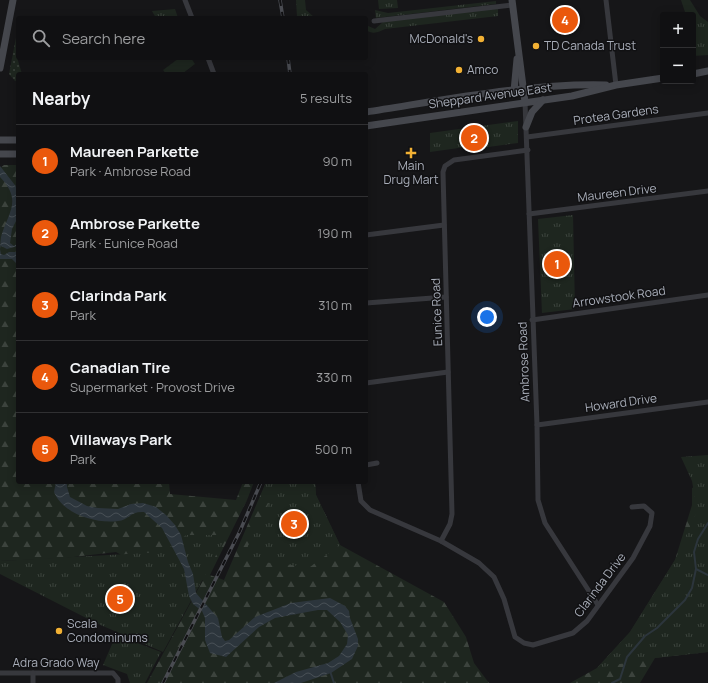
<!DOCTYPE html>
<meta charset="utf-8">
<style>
body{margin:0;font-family:Manrope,sans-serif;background:#19191b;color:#f1f3f6}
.controls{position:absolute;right:12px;top:12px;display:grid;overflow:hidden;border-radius:4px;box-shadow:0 2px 10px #0003}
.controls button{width:36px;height:36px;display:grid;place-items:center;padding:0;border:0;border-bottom:1px solid #303032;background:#101012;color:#f1f3f6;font:20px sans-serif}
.you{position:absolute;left:487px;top:317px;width:14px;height:14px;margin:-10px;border:3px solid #fff;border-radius:50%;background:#1a73e8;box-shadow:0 0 0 6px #1a73e833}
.badge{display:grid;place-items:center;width:26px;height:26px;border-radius:50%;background:#ea580c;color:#fff;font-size:13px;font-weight:700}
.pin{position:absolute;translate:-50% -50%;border:2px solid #fff;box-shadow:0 1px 4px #0006}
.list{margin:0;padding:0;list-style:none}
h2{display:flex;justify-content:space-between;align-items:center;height:52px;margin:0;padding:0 16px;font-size:17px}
h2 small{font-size:13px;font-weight:400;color:#9c9d9f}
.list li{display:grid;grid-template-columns:26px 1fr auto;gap:12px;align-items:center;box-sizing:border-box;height:72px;padding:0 16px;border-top:1px solid #303032}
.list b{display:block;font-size:15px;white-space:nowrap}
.list p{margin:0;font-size:13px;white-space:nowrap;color:#9c9d9f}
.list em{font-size:13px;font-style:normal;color:#9c9d9f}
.icon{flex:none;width:22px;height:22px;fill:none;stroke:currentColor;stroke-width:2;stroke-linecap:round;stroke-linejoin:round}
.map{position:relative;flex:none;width:708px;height:683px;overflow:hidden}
.search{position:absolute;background:#101012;box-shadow:0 2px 10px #0003;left:16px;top:16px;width:352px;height:44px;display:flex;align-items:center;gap:10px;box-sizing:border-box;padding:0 14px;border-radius:4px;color:#9c9d9f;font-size:15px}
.panel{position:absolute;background:#101012;box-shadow:0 2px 10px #0003;left:16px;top:72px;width:352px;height:412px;border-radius:4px}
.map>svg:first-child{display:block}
</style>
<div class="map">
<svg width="708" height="683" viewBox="0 0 708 683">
<defs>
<pattern id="grass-dots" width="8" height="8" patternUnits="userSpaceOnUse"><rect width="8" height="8" fill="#1e261f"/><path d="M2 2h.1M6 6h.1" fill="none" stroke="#3c433d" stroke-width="1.8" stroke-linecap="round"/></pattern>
<pattern id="forest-firs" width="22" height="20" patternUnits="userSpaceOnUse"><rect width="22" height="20" fill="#1e261f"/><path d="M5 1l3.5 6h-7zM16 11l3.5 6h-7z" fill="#3c433d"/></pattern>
<pattern id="park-tufts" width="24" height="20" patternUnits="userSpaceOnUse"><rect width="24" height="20" fill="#1e261f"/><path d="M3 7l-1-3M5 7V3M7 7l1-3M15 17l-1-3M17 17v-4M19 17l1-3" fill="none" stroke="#3c433d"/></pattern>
<pattern id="water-waves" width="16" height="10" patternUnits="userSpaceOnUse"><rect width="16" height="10" fill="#2c353c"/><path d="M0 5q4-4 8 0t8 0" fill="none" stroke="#485056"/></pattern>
</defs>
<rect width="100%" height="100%" fill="#161618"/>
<polygon fill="url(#grass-dots)" points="18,27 18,54 16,54 22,74 18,74 18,80 15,81 9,74"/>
<g fill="url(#forest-firs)">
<polygon points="4,165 18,165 18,482 169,482 170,494 236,500 243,482 254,482 247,500 210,575 224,580 266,482 315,482 316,495 340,545 444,602 466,637 474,663 489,683 147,683 203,580 181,589 116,552 65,558 0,561 0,168"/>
<polygon points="708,482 708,652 655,658 640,683 570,683 597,668 630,632 675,560 692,505 692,488"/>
</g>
<g fill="url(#park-tufts)">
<polygon points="296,0 305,0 306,10 315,18 297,17"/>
<polygon points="378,0 397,0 398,8 379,9"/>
<polygon points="681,0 690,0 700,16 708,22 708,55 693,56 693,15 686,15"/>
<polygon points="496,1 496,4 376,18 375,10 388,13"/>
<path d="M 498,7 L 498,16 L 385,29 C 379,32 373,35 366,30 L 366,25 L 375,29 L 383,22 Z"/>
<polygon points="175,9 178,18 156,18 152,11"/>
<polygon points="518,121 518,143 481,148 480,145 430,152 430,133"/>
<polygon points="573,215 575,309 542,313 538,219"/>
<polygon points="708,455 708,652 655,658 597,668 630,632 675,560 697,511 692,481 681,457"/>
<polygon points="266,482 315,482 316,495 340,545 310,567 241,560 269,503 259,502"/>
<polygon points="186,535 227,535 163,652 96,623 0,574 0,561 163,552"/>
<polygon points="116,635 161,652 145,683 130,683 127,674 103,665"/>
</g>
<polygon fill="#1e261f" points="179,58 191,58 195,64 182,74 166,74 163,70"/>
<g fill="url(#water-waves)">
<path d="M 0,166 L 18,189 L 18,217 L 12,229 L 10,243 L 14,246 L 18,243 L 18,246 L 7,249 L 1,246 L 0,249 L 1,254 L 4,255 L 9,252 L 18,252 L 18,265 L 12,259 L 0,259 C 0,253 0,244 1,237 C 8,212 23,201 0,177 Z"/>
<path d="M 56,482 L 67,482 L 67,487 L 70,497 L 87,506 L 98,508 L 118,509 L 131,504 L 143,503 L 156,507 L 166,515 L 175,525 L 181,535 L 188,562 L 193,574 L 196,593 L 218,618 L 222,637 L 225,641 L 229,640 L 255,617 L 291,603 L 330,598 L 345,606 L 349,611 L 350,618 L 358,639 L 358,646 L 352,659 L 331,673 L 301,683 L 274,683 L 296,672 L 328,663 L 339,656 L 347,644 L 348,635 L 340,622 L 327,610 L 318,610 L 275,618 L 259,627 L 226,657 L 210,653 L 205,640 L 205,618 L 202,611 L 193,604 L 189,596 L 184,569 L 162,528 L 144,512 C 130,511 129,520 118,521 C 96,524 63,514 54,492 Z"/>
</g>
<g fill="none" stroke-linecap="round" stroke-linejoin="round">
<g stroke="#2c353c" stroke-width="2">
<polyline points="696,569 708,575"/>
<polyline points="330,671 334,683"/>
<polyline points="612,683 620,679 627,657 645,636 657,628 685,600 692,588 696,569 694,552 698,539 708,523"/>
</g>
<g stroke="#37383d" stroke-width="5">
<polyline points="185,0 192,18"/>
<polyline points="606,0 616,85"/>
<polyline points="374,21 513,5"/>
<polyline points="208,58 214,74"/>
<polyline points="525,102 537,425 538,500 545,523 598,605"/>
<polyline points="527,137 708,113"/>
<polyline points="529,214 708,191"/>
<polyline points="366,235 444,225"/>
<polyline points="366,303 446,297"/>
<polyline points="532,320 708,295"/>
<polyline points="366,383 448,372"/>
<polyline points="537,425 708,402"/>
<polyline points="366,465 377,463"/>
<polyline points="358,482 361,501 370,510 441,541 479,563 494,577 504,599 515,637 524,643 533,645 573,633 587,621 633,558 650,526 652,513 644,506 632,507"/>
<polyline points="441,541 450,524 452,514 443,172 445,166 454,160 528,150"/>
<polyline points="0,673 113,673 118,679 118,683"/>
<polyline points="33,673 33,683"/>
</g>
<g stroke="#45474d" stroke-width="7">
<polyline points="512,0 525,102"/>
<polyline points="0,68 13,0"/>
<polyline points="693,74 708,71"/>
<polyline points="514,91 517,59"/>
<path d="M 366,112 C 444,100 528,83 606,85"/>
<polyline points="366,126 572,96 616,85 663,78"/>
<polyline points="526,127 532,112 543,100"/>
<polyline points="0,140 18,140"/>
<polyline points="0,154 18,154"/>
</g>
<defs>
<g id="rail">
<polyline points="280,0 283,18"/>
<polyline points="288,58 290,74"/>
<polyline points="163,683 240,531 261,482"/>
</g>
</defs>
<use href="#rail" stroke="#4a4c52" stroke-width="3.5"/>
<use href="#rail" stroke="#111113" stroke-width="2" stroke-dasharray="6" stroke-linecap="butt"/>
</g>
<g fill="#f2b134" stroke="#111113" stroke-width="1.5">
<circle cx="481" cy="39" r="4"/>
<circle cx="536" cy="46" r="4"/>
<circle cx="459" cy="70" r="4"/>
<path d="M409 147h4v4h4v4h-4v4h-4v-4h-4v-4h4z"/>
<circle cx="59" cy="631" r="4"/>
</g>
<g text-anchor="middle" stroke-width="3" stroke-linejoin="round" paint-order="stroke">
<g font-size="12" fill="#a8adb8" stroke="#111113" text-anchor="start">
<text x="473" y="43" text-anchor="end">McDonald's</text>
<text x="544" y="50">TD Canada Trust</text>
<text x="467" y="74">Amco</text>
<text x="411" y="170" text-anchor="middle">Main<tspan x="411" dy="14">Drug Mart</tspan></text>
<text x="67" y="628">Scala<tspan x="67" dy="14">Condominums</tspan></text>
</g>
<g font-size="12" fill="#a8adb8" stroke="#111113">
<text transform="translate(490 96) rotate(-8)" y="4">Sheppard Avenue East</text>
<text transform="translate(616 115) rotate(-8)" y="4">Protea Gardens</text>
<text transform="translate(617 193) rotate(-7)" y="4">Maureen Drive</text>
<text transform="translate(619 297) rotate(-8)" y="4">Arrowstook Road</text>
<text transform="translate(437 312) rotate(-92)" y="4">Eunice Road</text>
<text transform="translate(524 362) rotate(-92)" y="4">Ambrose Road</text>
<text transform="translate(621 403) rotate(-8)" y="4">Howard Drive</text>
<text transform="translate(600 585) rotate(-53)" y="4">Clarinda Drive</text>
<text x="56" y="667">Adra Grado Way</text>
</g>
</g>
</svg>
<div class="controls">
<button>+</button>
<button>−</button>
</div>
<div class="you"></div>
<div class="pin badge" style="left:557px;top:264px">1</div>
<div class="pin badge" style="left:474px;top:138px">2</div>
<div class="pin badge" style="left:294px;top:524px">3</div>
<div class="pin badge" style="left:565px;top:20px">4</div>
<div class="pin badge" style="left:120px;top:599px">5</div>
<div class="search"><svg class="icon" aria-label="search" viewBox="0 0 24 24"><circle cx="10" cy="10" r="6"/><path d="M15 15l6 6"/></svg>Search here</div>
<section class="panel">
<h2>Nearby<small>5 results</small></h2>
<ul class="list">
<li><span class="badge">1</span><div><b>Maureen Parkette</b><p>Park · Ambrose Road</p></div><em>90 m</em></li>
<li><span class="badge">2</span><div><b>Ambrose Parkette</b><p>Park · Eunice Road</p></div><em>190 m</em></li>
<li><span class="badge">3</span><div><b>Clarinda Park</b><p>Park</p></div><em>310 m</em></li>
<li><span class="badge">4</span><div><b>Canadian Tire</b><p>Supermarket · Provost Drive</p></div><em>330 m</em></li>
<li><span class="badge">5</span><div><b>Villaways Park</b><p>Park</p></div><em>500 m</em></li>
</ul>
</section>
</div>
